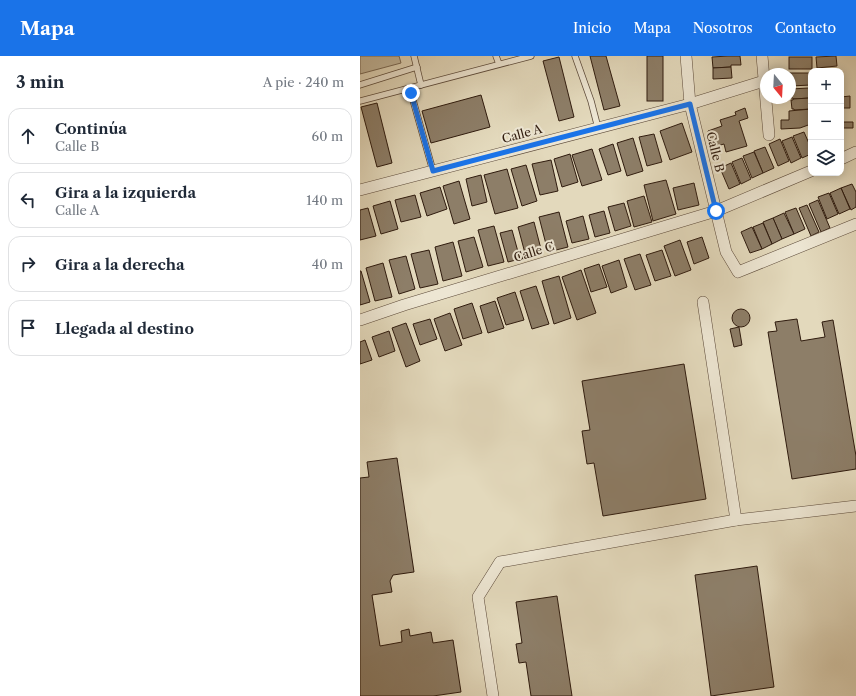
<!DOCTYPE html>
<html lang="es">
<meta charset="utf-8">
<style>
body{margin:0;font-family:"Libre Caslon Text",serif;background:#f2f2f3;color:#1f2937}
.controls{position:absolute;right:12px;top:12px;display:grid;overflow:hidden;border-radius:8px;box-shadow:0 2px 10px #0003}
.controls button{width:36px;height:36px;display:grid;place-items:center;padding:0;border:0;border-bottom:1px solid #e0e1e3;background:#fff;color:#1f2937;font:20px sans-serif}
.compass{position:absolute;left:400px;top:12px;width:36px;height:36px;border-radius:50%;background:#fff;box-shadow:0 2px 10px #0003;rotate:162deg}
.stop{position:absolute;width:12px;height:12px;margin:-9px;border:3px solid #1a73e8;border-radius:50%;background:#fff}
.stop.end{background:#1a73e8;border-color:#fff;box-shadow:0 1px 4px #0008}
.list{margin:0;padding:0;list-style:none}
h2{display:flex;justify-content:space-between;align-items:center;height:52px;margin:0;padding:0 16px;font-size:17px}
h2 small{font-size:13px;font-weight:400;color:#747a83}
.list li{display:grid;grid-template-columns:26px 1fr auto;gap:12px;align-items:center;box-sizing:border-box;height:56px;margin:0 8px 8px;padding:0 8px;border:1px solid #e0e1e3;border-radius:12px}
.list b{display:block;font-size:15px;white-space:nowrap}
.list p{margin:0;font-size:13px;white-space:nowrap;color:#747a83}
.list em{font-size:13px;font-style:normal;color:#747a83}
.icon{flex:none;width:22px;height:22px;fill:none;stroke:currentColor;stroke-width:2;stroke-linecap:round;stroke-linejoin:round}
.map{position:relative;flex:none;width:496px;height:640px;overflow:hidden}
header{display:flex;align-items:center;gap:24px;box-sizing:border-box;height:56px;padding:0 20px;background:#1a73e8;color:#fff}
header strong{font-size:19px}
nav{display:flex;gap:22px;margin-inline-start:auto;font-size:14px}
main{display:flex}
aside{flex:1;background:#fff}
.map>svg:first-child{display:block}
</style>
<header>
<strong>Mapa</strong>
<nav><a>Inicio</a><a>Mapa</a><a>Nosotros</a><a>Contacto</a></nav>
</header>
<main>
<aside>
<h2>3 min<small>A pie · 240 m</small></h2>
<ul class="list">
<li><svg class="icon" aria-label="ahead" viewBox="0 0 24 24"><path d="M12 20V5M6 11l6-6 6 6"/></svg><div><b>Continúa</b><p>Calle B</p></div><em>60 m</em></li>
<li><svg class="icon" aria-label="left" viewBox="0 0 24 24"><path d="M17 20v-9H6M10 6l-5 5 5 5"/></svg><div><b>Gira a la izquierda</b><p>Calle A</p></div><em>140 m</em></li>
<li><svg class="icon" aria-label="right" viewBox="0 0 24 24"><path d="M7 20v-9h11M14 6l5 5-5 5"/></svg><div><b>Gira a la derecha</b></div><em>40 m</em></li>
<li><svg class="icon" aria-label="arrive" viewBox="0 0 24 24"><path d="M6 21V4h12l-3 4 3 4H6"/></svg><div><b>Llegada al destino</b></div></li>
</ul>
</aside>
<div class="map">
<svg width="496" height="640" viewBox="0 0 496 640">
<rect width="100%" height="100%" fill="#e3d9bc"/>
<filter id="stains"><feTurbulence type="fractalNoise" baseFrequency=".005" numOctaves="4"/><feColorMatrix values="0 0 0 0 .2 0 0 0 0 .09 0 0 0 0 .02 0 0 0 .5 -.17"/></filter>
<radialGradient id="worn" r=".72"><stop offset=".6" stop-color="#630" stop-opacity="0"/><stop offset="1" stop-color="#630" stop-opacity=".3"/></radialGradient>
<polygon fill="#c4b99e" stroke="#7a6a56" points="0,0 39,0 41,7 0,18"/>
<g fill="#8d7e68" stroke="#2f1b0e">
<polygon points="230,0 246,0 260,50 244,54"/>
<rect x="287" y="0" width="16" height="45"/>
<polygon points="368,0 380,0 381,9 371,9 371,11 353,12 352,1"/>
<polygon points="476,0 477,10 457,12 456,1"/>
<polygon points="199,1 214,61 199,65 183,5"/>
<rect x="429" y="1" width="23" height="12"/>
<polygon points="371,11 372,22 353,23 353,12"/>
<polygon points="429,17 451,17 451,29 430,30"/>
<polygon points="449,32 450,42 433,43 433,42 431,42 430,33"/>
<polygon points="121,39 130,71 71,87 62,55"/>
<polygon points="490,40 490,52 481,52 481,41"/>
<polygon points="450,42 451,53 434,54 434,53 432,53 431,44 433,44 433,43"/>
<polygon points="17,47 32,107 17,111 1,51"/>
<polygon points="385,52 388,62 379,65 387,90 366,96 364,88 353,91 348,75 362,70 360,64 376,59 375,56"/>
<polygon points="451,53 451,68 440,72 421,73 421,64 429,64 429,55"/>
<polygon points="481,63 482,63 483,66 493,66 493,72 482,72 481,74"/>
<polygon points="322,67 332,96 310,104 300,75"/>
<polygon points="444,76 451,92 451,98 442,102 433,80"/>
<polygon points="294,78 302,106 287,110 279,81"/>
<polygon points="432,81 441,102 431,107 422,85"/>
<polygon points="273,82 283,115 267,120 257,87"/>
<polygon points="420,83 429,105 418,110 409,88"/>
<polygon points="253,88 261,115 248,119 239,93"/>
<polygon points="405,91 414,112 403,117 394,95"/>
<polygon points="232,93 242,124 222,130 212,99"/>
<polygon points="394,96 403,117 392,122 383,100"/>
<polygon points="210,98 218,126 202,131 194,103"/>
<polygon points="382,102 391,123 381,128 372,106"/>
<polygon points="191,104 198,135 180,139 172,108"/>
<polygon points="371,107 380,128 369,133 360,112"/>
<polygon points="166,109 177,145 162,150 151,113"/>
<polygon points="147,113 158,152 135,158 124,119"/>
<polygon points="121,119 127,146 112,150 106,123"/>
<polygon points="306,124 316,158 293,165 284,129"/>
<polygon points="99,125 110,163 94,168 83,130"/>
<polygon points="334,127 339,149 318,154 313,132"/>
<polygon points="492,128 496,136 496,151 491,154 481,132"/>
<polygon points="80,131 87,153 67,160 60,137"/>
<polygon points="481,132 490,153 479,158 470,137"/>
<polygon points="469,137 478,158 467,163 458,141"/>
<polygon points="55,139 61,161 41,166 35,144"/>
<polygon points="284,140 292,166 274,171 267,145"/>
<polygon points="458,144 470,172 461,176 449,148"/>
<polygon points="30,145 38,173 21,178 13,150"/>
<polygon points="264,147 271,170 255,175 248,151"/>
<polygon points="447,149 459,176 451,180 439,152"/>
<polygon points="8,152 16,180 0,184 0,154"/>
<polygon points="436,152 445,173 434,178 425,156"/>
<polygon points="244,155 250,177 235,181 229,159"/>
<polygon points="199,156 208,191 188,196 179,161"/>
<polygon points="424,157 434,178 422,183 413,162"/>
<polygon points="223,160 229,183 212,187 206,165"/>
<polygon points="413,162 422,183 412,188 403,166"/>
<polygon points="174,166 182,197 166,201 158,171"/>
<polygon points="403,167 412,188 402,193 393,171"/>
<polygon points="134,170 144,206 128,210 118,174"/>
<polygon points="392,171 402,193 390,197 381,176"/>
<polygon points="152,174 160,203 148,206 140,177"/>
<polygon points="114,181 123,211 106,216 98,185"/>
<polygon points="342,181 349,202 334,208 327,186"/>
<polygon points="320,184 331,214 315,220 304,190"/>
<polygon points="93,186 102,220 83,225 75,191"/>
<polygon points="69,194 78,228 60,232 51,198"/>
<polygon points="302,194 311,220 295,225 286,199"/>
<polygon points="280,198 291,229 275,234 264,203"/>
<polygon points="46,200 55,233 39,238 29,204"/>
<polygon points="259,204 267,231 251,237 242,210"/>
<polygon points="23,207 32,241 15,245 6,212"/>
<polygon points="239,208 247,231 231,236 224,213"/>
<polygon points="221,214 236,257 217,264 202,221"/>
<polygon points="0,215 1,215 10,246 0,249"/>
<polygon points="199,220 211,262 194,268 182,225"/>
<polygon points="176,230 189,268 172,273 160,235"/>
<polygon points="155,236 164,264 146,269 137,242"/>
<polygon points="135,245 144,272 128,277 120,250"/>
<polygon points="112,247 122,277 103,283 94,253"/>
<circle cx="381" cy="262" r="9"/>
<polygon points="90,257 102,289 85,295 74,263"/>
<polygon points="70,263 77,283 60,289 53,268"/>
<polygon points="437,263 441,285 465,281 462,266 473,264 496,400 496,413 432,423 408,276 417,275 415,266"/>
<polygon points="46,267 60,305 46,311 32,272"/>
<polygon points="379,271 382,289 374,291 370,273"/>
<polygon points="29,275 35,295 19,301 12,281"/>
<polygon points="5,284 12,304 0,308 0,286"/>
<polygon points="324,308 346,443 243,460 234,407 227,408 222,375 230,374 222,325"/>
<polygon points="37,402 54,516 33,519 30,525 32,536 12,539 20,590 42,586 41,575 49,573 50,580 71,576 73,587 93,584 101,636 73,640 0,640 0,422 9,421 7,406"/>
<polygon points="397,510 414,631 351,640 335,519"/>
<polygon points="197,540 212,640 171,640 166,606 159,607 156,588 162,587 156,546"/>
</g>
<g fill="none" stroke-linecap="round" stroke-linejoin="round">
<defs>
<g id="lane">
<polyline points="54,0 61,29"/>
<polyline points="136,0 139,8"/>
<polyline points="215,0 231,45 238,72"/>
<polyline points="0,29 57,11"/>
<polyline points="51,37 73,115"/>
<polyline points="0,45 171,0"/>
</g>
<g id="street">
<polyline points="326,0 330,48 366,196 378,216 496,168"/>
<polyline points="402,0 409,79"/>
<polyline points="481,103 496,96"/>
<polyline points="0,134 330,48 404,25"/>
<polyline points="343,246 376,464"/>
<polyline points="0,264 44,249 356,155 451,115"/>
<polyline points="133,640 118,541 140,506 376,464 496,450"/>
</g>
</defs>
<use href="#lane" stroke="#5c4a3a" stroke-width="7"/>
<use href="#street" stroke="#5c4a3a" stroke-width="12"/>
<use href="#lane" stroke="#ede6d3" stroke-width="5.5"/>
<use href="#street" stroke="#ede6d3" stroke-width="11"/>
</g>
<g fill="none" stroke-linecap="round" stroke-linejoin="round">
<polyline stroke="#1a73e8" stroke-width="5" points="51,37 73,115 330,48 356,155"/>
</g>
<g text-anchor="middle" stroke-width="4" stroke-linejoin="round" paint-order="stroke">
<g font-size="12" fill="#2f1b0e" stroke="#ede6d3">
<text transform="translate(162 78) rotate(-15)" y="4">Calle A</text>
<text transform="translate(355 96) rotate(76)" y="4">Calle B</text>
<text transform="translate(174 196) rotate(-17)" y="4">Calle C</text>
</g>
</g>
<rect width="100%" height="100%" filter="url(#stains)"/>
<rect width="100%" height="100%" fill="url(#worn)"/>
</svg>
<div class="controls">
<button>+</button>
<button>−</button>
<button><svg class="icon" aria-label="layers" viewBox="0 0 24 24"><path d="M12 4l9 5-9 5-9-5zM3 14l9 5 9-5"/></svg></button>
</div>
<svg class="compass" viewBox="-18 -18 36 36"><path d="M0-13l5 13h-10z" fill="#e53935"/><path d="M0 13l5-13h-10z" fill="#747a83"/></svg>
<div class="stop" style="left:356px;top:155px"></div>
<div class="stop end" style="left:51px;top:37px"></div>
</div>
</main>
